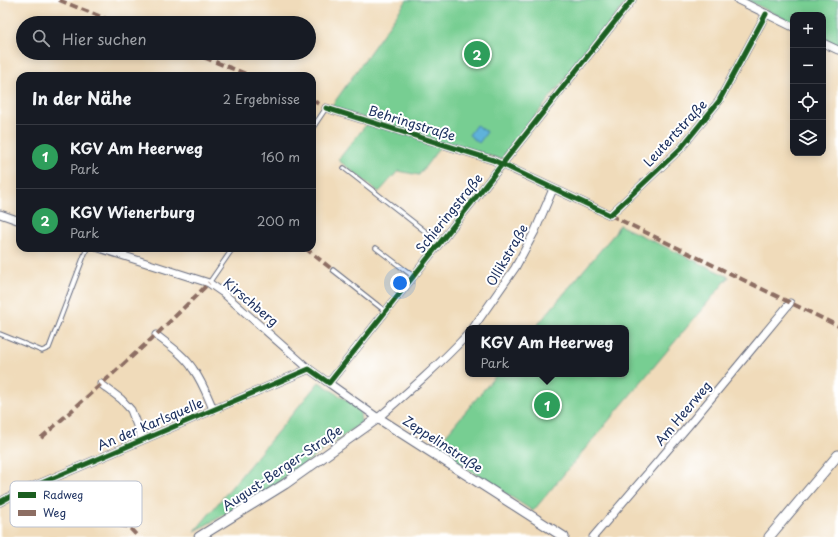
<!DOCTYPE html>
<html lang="de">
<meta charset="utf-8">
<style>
body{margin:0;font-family:"Playpen Sans",sans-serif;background:#242831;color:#f1f3f6}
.controls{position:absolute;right:12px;top:12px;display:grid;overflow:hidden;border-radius:8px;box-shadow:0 2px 10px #0003}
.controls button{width:36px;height:36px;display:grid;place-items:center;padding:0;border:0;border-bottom:1px solid #363941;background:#171b24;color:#f1f3f6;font:20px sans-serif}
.you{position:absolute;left:400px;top:283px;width:14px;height:14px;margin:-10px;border:3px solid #fff;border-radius:50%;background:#1a73e8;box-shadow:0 0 0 6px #1a73e833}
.badge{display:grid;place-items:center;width:26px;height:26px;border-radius:50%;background:#7c3aed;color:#fff;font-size:13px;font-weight:700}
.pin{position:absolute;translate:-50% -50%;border:2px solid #fff;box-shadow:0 1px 4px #0006}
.popup{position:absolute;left:465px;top:325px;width:164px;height:52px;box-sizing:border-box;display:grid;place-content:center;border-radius:8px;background:#171b24;filter:drop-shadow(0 1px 3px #0005);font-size:13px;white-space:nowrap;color:#9ea1a6}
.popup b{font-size:15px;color:#f1f3f6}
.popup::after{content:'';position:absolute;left:50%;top:100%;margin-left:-8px;border:8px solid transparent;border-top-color:#171b24}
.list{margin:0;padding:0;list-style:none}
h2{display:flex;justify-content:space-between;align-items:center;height:52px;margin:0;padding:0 16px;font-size:17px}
h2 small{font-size:13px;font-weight:400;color:#9ea1a6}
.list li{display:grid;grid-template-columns:26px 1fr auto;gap:12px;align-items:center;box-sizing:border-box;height:64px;padding:0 16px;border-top:1px solid #363941}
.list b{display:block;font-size:15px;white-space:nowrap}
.list p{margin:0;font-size:13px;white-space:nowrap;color:#9ea1a6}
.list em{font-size:13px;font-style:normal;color:#9ea1a6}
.icon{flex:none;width:22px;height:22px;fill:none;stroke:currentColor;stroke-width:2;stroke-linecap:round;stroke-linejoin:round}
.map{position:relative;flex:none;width:838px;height:537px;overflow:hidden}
.search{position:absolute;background:#171b24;box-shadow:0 2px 10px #0003;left:16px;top:16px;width:300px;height:44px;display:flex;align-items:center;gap:10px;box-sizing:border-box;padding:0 14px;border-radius:22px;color:#9ea1a6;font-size:15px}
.panel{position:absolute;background:#171b24;box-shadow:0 2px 10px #0003;left:16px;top:72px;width:300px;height:180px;border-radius:12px}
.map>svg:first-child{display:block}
</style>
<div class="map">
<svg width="838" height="537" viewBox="0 0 838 537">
<rect width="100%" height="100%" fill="#fff"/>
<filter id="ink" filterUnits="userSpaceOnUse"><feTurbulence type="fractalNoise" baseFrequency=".025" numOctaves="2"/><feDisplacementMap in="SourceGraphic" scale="8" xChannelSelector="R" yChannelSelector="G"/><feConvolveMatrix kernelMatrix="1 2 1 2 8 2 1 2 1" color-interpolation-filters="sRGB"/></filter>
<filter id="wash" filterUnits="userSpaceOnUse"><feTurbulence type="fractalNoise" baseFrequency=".012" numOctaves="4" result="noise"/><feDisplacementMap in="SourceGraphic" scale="16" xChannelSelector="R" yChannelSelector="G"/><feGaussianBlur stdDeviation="0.9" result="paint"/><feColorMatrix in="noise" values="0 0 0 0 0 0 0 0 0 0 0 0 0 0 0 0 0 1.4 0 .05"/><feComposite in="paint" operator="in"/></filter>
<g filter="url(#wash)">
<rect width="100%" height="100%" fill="#f0dbba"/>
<g fill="#77ce92" stroke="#497e78">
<polygon points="407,0 628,0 501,159 443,143 419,175 398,171 379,192 338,160 370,120 331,107"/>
<polygon points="747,0 838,0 838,46 823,38 823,15 793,15 793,23"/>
<polygon points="619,225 729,277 533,511 435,448 497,374 626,374 626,328 535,328 615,233"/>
<polygon points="319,382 360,409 361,423 267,491 195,531"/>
</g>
<polygon fill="#5fb2da" stroke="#3d709c" points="476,125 487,132 479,143 469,135"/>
</g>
<g filter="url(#ink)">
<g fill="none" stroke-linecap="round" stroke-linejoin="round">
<defs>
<g id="service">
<polyline points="312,129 326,108"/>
<polyline points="344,168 440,243"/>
<polyline points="376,248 413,276"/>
<polyline points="333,270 385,311"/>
<polyline points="209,283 233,248"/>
<polyline points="0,334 42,351 49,348 87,248"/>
</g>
<g id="minor">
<polyline points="738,0 793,27"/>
<polyline points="823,43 838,50"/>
<polyline points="326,108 493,160 610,215 681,148 719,101 766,14"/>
<polyline points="0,214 20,221"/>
<path d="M 99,248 L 209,283 L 222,292 L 309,369 L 378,418 C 409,391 440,364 468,334"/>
<polyline points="473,328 515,268 535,231 553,189"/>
<path d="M 156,335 C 169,345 184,355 193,369 C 202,381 207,395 213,409"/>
<polyline points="329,383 632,0"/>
<polyline points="101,384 121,399 131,410 142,439"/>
<polyline points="0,502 11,496 309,369"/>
<polyline points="593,537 689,425 790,303"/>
</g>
<g id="tertiary">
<polyline points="199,537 285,484 378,418 564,537"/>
<polyline points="769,537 838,455"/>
</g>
</defs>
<use href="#service" stroke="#666b7e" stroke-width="5.5"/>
<use href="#minor" stroke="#666b7e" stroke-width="9"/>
<use href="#tertiary" stroke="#666b7e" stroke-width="11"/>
<use href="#service" stroke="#fff" stroke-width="3.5"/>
<use href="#minor" stroke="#fff" stroke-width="7"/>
<use href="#tertiary" stroke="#fff" stroke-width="9"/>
<g stroke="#8d6e63" stroke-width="4" stroke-dasharray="8 4" stroke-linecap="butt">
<polyline points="59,0 116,23"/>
<polyline points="193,53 251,76"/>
<polyline points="312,100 326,108"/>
<polyline points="610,215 838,326"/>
<polyline points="305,248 333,270"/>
<polyline points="41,438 156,335 209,283"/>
<polyline points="52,478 55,486 115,524 129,527 138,537"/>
</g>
<defs>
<g id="cycleway">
<polyline points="326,108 493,160 610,215 681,148 719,101 766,14"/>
<polyline points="0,502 11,496 309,369 329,383 632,0"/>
</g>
</defs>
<use href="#cycleway" stroke="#fff" stroke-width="8"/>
<use href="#cycleway" stroke="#1b5e20" stroke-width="5"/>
</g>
</g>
<g text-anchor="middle" stroke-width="4" stroke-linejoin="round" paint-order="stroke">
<g font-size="13" fill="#1b2f5e" stroke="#fff">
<text transform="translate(412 123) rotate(17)" y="5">Behringstraße</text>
<text transform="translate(675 133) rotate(-47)" y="5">Leutertstraße</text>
<text transform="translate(449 213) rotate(-51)" y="5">Schieringstraße</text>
<text transform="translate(507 255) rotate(-60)" y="5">Ollikstraße</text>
<text transform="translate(251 302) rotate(40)" y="5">Kirschberg</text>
<text transform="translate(683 413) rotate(-50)" y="5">Am Heerweg</text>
<text transform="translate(150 424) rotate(-23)" y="5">An der Karlsquelle</text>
<text transform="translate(443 444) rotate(33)" y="5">Zeppelinstraße</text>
<text transform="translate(282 468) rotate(-34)" y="5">August-Berger-Straße</text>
</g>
</g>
<rect x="10" y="481" width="132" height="46" rx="6" fill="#fff" stroke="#bbc1cf" stroke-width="1"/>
<rect x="18" y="492" width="18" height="6" fill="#1b5e20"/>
<rect x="18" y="510" width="18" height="6" fill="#8d6e63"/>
<g font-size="11" fill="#1b2f5e">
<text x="43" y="499">Radweg</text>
<text x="43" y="517">Weg</text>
</g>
</svg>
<div class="controls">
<button>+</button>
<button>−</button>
<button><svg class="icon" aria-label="locate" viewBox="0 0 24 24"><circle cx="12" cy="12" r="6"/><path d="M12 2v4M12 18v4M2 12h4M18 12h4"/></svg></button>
<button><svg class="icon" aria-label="layers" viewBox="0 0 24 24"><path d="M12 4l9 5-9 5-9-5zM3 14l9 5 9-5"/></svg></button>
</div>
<div class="you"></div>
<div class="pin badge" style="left:547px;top:405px;background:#2e9e5b">1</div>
<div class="popup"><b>KGV Am Heerweg</b>Park</div>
<div class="pin badge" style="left:477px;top:54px;background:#2e9e5b">2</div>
<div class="search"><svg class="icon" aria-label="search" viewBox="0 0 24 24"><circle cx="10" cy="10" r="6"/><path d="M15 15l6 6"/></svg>Hier suchen</div>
<section class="panel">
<h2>In der Nähe<small>2 Ergebnisse</small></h2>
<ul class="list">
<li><span class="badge" style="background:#2e9e5b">1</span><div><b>KGV Am Heerweg</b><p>Park</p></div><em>160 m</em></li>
<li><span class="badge" style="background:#2e9e5b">2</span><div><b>KGV Wienerburg</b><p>Park</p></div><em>200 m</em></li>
</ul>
</section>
</div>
